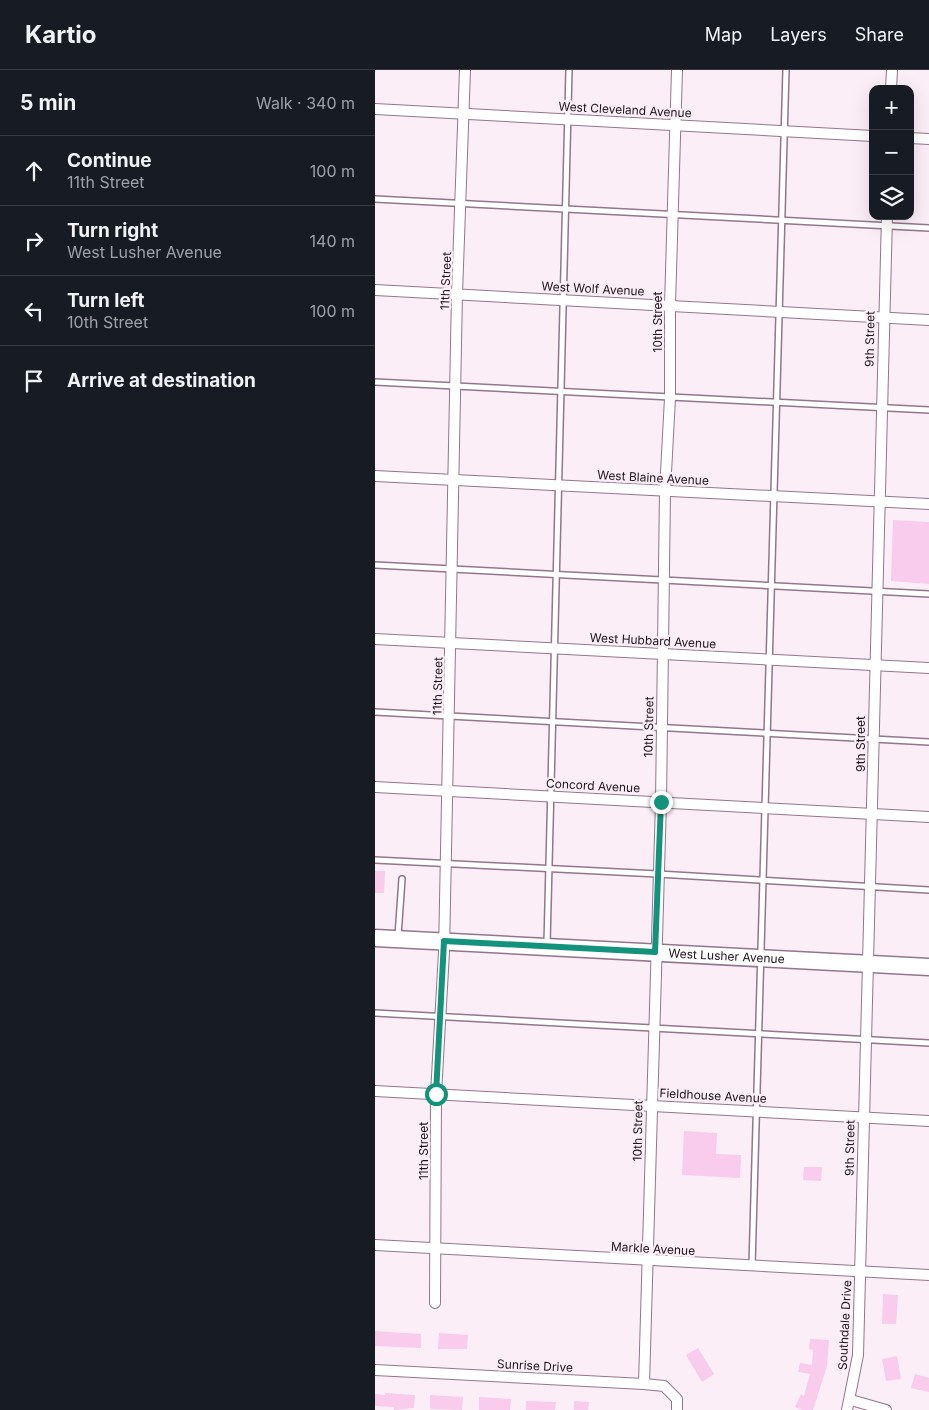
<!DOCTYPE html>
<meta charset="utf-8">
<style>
body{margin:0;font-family:Inter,sans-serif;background:#20242c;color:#f1f3f6}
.controls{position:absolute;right:15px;top:15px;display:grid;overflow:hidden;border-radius:10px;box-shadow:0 5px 20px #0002}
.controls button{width:45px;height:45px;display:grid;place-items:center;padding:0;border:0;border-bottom:1px solid #363941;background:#171b24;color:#f1f3f6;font:25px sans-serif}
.stop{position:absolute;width:15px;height:15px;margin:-11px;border:4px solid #14937c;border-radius:50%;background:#fff}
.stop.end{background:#14937c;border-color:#fff;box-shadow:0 1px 5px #0008}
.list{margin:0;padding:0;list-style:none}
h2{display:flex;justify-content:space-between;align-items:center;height:65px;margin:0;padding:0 20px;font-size:21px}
h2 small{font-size:16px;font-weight:400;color:#9ea1a6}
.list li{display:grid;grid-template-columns:32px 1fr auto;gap:15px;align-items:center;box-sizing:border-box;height:70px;padding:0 20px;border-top:1px solid #363941}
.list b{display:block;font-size:19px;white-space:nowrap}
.list p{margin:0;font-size:16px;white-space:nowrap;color:#9ea1a6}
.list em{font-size:16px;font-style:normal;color:#9ea1a6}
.icon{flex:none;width:28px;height:28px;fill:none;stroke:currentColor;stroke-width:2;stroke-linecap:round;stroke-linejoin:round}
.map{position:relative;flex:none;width:554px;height:1340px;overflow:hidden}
header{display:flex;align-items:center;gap:30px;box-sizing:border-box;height:70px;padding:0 25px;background:#171b24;border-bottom:1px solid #363941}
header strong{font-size:24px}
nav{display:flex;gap:28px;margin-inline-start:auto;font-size:18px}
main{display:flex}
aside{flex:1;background:#171b24}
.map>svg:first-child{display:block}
</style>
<header>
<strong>Kartio</strong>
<nav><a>Map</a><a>Layers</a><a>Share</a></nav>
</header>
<main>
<aside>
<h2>5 min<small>Walk · 340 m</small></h2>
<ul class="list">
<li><svg class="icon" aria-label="ahead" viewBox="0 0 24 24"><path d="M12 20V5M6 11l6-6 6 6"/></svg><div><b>Continue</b><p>11th Street</p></div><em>100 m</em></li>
<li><svg class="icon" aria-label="right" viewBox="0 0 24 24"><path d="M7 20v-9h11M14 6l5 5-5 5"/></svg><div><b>Turn right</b><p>West Lusher Avenue</p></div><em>140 m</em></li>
<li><svg class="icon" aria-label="left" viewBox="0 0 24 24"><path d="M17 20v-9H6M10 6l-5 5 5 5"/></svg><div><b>Turn left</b><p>10th Street</p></div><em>100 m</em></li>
<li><svg class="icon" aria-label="arrive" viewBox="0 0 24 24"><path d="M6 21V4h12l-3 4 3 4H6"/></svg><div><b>Arrive at destination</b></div></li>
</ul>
</aside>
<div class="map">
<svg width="554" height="1340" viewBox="0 0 554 1340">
<rect width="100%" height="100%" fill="#fbeef7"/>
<g fill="#f9cbec">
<polygon points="518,450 554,452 554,514 516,511"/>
<polygon points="0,801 10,801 9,823 0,823"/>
<polygon points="309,1061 342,1063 341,1084 366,1085 365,1108 307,1105"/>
<polygon points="429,1097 447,1097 446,1111 428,1110"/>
<polygon points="508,1224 523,1225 521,1254 507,1254"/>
<polygon points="0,1261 46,1264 46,1278 0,1276"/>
<polygon points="64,1263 93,1265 92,1279 63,1279"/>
<polygon points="435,1269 454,1270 452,1296 438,1340 427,1340 420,1337 426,1324 429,1326 435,1304 423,1302 425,1293 437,1295 438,1280 434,1279"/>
<polygon points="323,1278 339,1304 327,1312 311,1285"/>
<polygon points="522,1286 526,1309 511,1311 507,1289"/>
<polygon points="540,1304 554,1308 554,1322 536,1318"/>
<polygon points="10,1323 40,1325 39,1338 19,1340 19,1337 0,1336 0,1324 10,1325"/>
<polygon points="55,1325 88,1327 87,1340 55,1339"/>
<polygon points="104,1327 136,1329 135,1340 104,1340"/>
<polygon points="151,1331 181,1332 180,1340 151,1340"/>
<polygon points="199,1331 214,1332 213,1340 199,1340"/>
</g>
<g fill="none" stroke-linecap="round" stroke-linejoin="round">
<defs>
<g id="lane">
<polyline points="0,129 554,158"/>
<polyline points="0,312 554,340"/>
<polyline points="0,495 554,524"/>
<polyline points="0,642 554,672"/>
<polyline points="0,790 283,804 554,820"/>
<polyline points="23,866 27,809"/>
<polyline points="172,874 194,0"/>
<polyline points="0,943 554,973"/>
<polyline points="377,1196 411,0"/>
</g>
<g id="street">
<polyline points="516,19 517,0"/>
<polyline points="0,39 498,66"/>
<polyline points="535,68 554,69"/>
<polyline points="0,220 554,250"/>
<polyline points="0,406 554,434"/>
<polyline points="0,569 554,598"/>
<polyline points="0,717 554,747"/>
<polyline points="0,1021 554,1051"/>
<polyline points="0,1175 554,1205"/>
<polyline points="60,1233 61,1024 69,882 82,224 90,0"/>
<polyline points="0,1300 269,1314 289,1316 302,1329 302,1340"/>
<polyline points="269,1314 286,732 290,421 295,328 295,235 302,0"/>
<polyline points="476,1330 511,1340"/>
<polyline points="472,1340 483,1285 512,146"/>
</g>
<g id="primary">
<path id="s1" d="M 0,868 L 554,897"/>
</g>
</defs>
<use href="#lane" stroke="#93768b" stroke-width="8"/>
<use href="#street" stroke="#93768b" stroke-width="12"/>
<use href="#primary" stroke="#93768b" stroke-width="19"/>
<use href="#lane" stroke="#fff" stroke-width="5"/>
<use href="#street" stroke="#fff" stroke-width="10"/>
<use href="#primary" stroke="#fff" stroke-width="16"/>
</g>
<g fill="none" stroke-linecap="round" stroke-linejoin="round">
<polyline stroke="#14937c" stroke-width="6" points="61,1024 69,871 280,882 286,732"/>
</g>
<g text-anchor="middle" stroke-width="4.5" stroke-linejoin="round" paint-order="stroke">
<g font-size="12" fill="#1f141c" stroke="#fbeef7">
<text transform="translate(250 40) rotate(3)" y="4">West Cleveland Avenue</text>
<text transform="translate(71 211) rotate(-88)" y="4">11th Street</text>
<text transform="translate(218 219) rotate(3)" y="4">West Wolf Avenue</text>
<text transform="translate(283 252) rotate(-90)" y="4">10th Street</text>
<text transform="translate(495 269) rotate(-89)" y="4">9th Street</text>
<text transform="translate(278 408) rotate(3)" y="4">West Blaine Avenue</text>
<text transform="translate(278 571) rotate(3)" y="4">West Hubbard Avenue</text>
<text transform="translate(63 616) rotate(-89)" y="4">11th Street</text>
<text transform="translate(274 657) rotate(-89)" y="4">10th Street</text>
<text transform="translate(486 674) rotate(-90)" y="4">9th Street</text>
<text transform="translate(218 716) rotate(3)" y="4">Concord Avenue</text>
<text dy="4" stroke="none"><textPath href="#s1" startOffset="352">West Lusher Avenue</textPath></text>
<text transform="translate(338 1026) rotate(3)" y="4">Fieldhouse Avenue</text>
<text transform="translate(263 1061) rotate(-89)" y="4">10th Street</text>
<text transform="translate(475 1078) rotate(-89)" y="4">9th Street</text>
<text transform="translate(49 1081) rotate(-90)" y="4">11th Street</text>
<text transform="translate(278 1179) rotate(3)" y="4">Markle Avenue</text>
<text transform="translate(470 1255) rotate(-87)" y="4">Southdale Drive</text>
<text transform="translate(160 1296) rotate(3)" y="4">Sunrise Drive</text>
</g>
</g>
</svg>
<div class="controls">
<button>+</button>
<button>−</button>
<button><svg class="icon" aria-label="layers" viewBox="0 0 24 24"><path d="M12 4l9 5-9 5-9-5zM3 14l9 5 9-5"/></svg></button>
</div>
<div class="stop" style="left:61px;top:1024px"></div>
<div class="stop end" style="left:286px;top:732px"></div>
</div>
</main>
